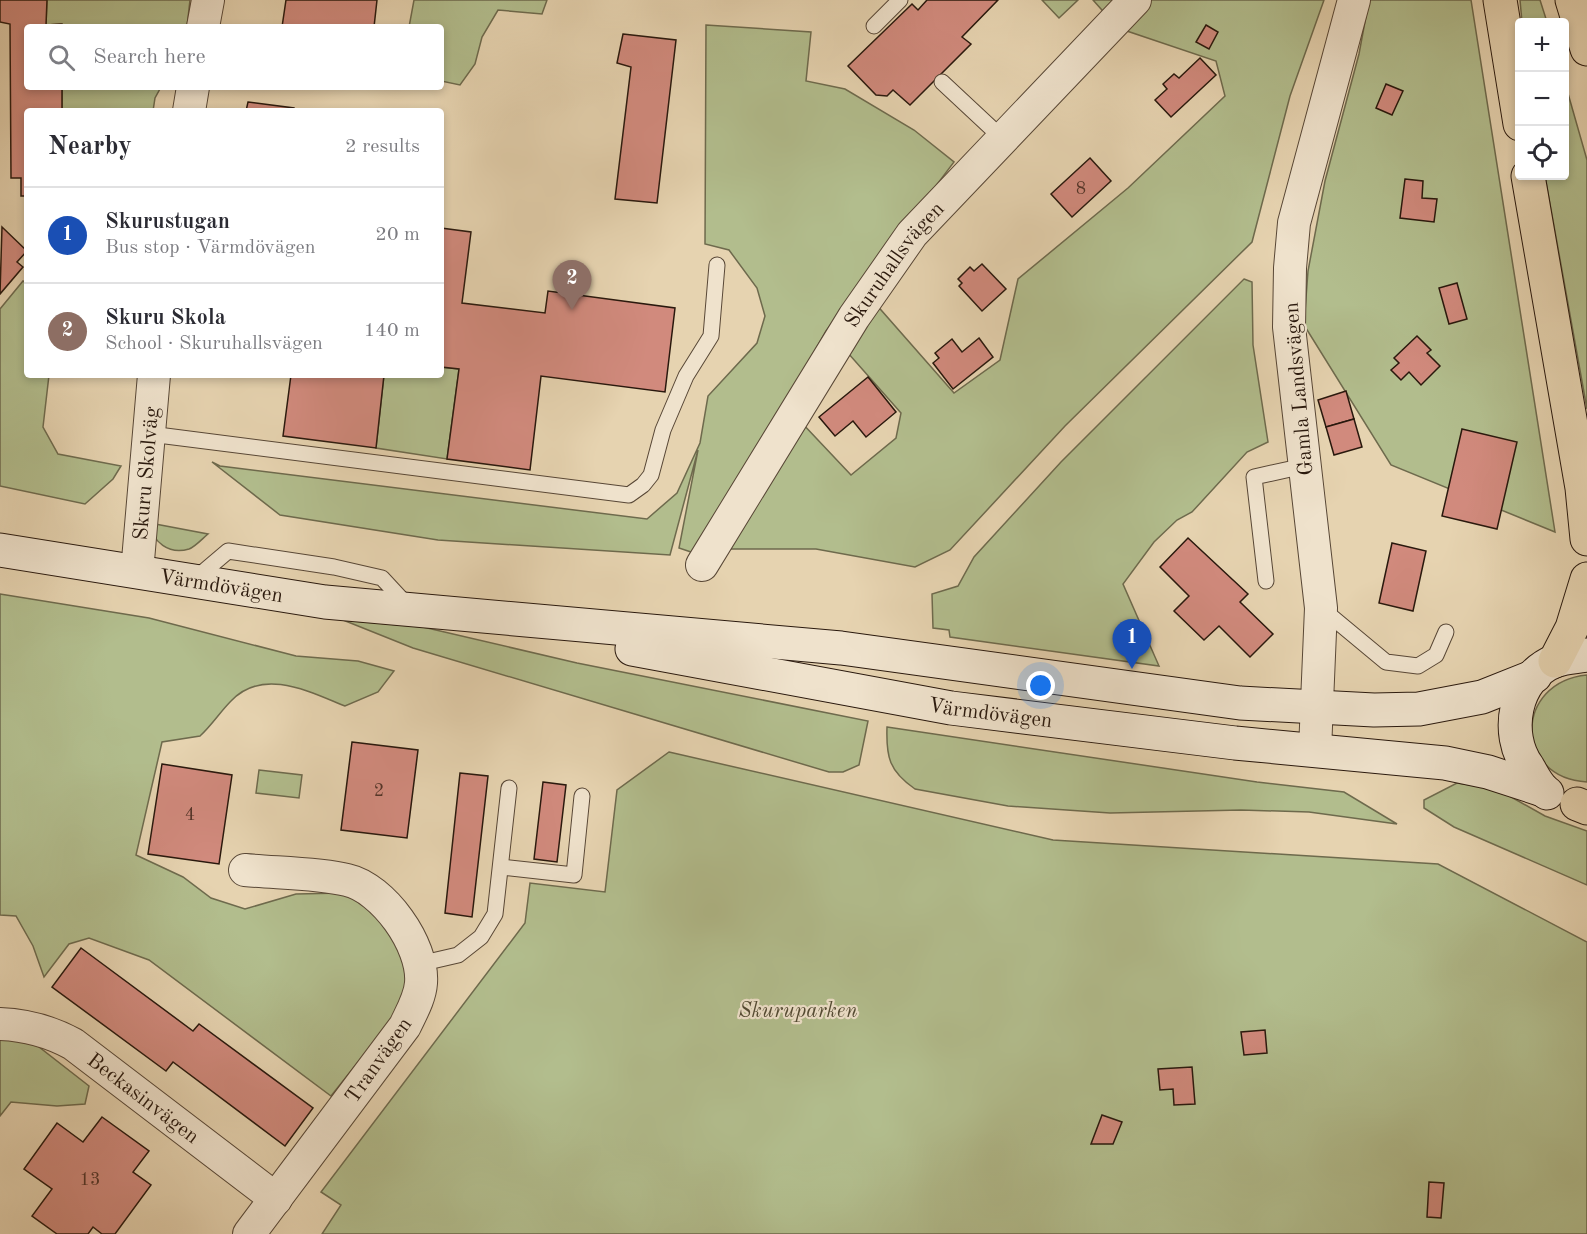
<!DOCTYPE html>
<meta charset="utf-8">
<style>
body{margin:0;font-family:"Old Standard TT",serif;background:#f7f7f7;color:#2b2b33}
.controls{position:absolute;right:18px;top:18px;display:grid;overflow:hidden;border-radius:6px;box-shadow:0 3px 9px #0003}
.controls button{width:54px;height:54px;display:grid;place-items:center;padding:0;border:0;border-bottom:2px solid #e1e1e2;background:#fff;color:#2b2b33;font:30px sans-serif}
.you{position:absolute;left:1041px;top:686px;width:21px;height:21px;margin:-15px;border:4px solid #fff;border-radius:50%;background:#1a73e8;box-shadow:0 0 0 9px #1a73e833}
.badge{display:grid;place-items:center;width:39px;height:39px;border-radius:50%;background:#7c3aed;color:#fff;font-size:20px;font-weight:700}
.pin{position:absolute;translate:-50% -50px;filter:drop-shadow(0 2px 3px #0008)}
.pin::after{content:'';position:absolute;top:32px;width:21px;height:18px;background:inherit;clip-path:polygon(0 0,100% 0,50% 100%)}
.list{margin:0;padding:0;list-style:none}
h2{display:flex;justify-content:space-between;align-items:center;height:78px;margin:0;padding:0 24px;font-size:26px}
h2 small{font-size:20px;font-weight:400;color:#7c7c81}
.list li{display:grid;grid-template-columns:39px 1fr auto;gap:18px;align-items:center;box-sizing:border-box;height:96px;padding:0 24px;border-top:2px solid #e1e1e2}
.list b{display:block;font-size:22px;white-space:nowrap}
.list p{margin:0;font-size:20px;white-space:nowrap;color:#7c7c81}
.list em{font-size:20px;font-style:normal;color:#7c7c81}
.icon{flex:none;width:33px;height:33px;fill:none;stroke:currentColor;stroke-width:2;stroke-linecap:round;stroke-linejoin:round}
.map{position:relative;flex:none;width:1587px;height:1234px;overflow:hidden}
.search{position:absolute;background:#fff;box-shadow:0 3px 9px #0003;left:24px;top:24px;width:420px;height:66px;display:flex;align-items:center;gap:15px;box-sizing:border-box;padding:0 21px;border-radius:6px;color:#7c7c81;font-size:22px}
.panel{position:absolute;background:#fff;box-shadow:0 3px 9px #0003;left:24px;top:108px;width:420px;height:270px;border-radius:6px}
.map>svg:first-child{display:block}
</style>
<div class="map">
<svg width="1587" height="1234" viewBox="0 0 1587 1234">
<rect width="100%" height="100%" fill="#e6d3b0"/>
<filter id="stains"><feTurbulence type="fractalNoise" baseFrequency=".00333" numOctaves="4"/><feColorMatrix values="0 0 0 0 .2 0 0 0 0 .09 0 0 0 0 .02 0 0 0 .5 -.17"/></filter>
<radialGradient id="worn" r=".72"><stop offset=".6" stop-color="#630" stop-opacity="0"/><stop offset="1" stop-color="#630" stop-opacity=".3"/></radialGradient>
<g fill="#b2bd8d" stroke="#6e6a4d" stroke-width="1.5">
<polygon points="47,0 190,0 187,27 62,27 61,24 46,25"/>
<polygon points="414,0 547,0 542,14 498,10 482,37 475,64 460,85 441,81 441,27 409,27"/>
<polygon points="1042,0 1078,0 1059,18"/>
<polygon points="1093,0 1324,0 1290,96 1252,242 1065,426 950,550 915,567 816,549 722,549 800,421 851,475 896,438 901,413 840,344 874,302 954,393 1000,360 1018,279 1128,188 1225,96 1216,61 1118,28"/>
<polygon points="1369,0 1471,0 1555,532 1391,465 1304,325 1308,271 1325,181 1359,54"/>
<polygon points="1520,0 1540,0 1547,22 1522,22"/>
<polygon points="706,25 811,32 806,81 845,89 914,130 954,162 826,331 700,555 679,548 698,450 670,555 438,540 280,515 212,462 220,466 647,519 677,493 700,443 708,396 757,343 765,316 757,288 729,250 705,244"/>
<polygon points="1565,83 1587,160 1587,409 1545,176 1564,176"/>
<polygon points="62,87 161,87 155,98 153,111 62,111"/>
<polygon points="1244,279 1252,282 1253,345 1268,442 1247,452 1192,512 1177,520 1154,542 1123,584 1159,666 950,637 949,630 933,628 932,594 958,586 974,557 1061,462"/>
<polygon points="23,281 27,283 27,375 49,375 43,427 58,454 121,466 113,479 85,504 0,486 0,309"/>
<polygon points="441,367 459,369 447,459 376,448 384,375 441,375"/>
<path d="M 150,523 L 208,534 C 203,538 195,547 189,549 C 169,555 152,542 150,523 Z"/>
<path d="M 0,594 L 149,618 L 296,656 L 358,661 L 394,671 L 378,692 L 345,706 C 310,692 263,667 231,701 C 220,712 212,725 200,736 L 162,742 L 136,855 L 183,877 L 211,898 L 245,909 L 296,894 L 342,893 L 364,903 L 381,921 L 399,948 L 405,966 L 406,987 L 390,1022 L 331,1096 L 149,960 L 89,938 L 69,944 L 44,977 L 33,946 L 16,916 L 0,915 Z"/>
<polygon points="343,620 423,627 577,663 868,721 859,765 843,772 829,772 413,648"/>
<path d="M 1587,675 L 1587,782 C 1513,778 1514,682 1587,675 Z"/>
<path d="M 887,727 L 1257,782 L 1344,792 L 1397,824 L 1309,812 L 1241,810 L 1110,813 L 1008,806 L 915,789 C 889,771 886,757 887,727 Z"/>
<polygon points="669,752 1053,840 1438,864 1587,942 1587,1234 322,1234 341,1205 321,1192 525,923 530,883 605,892 617,790"/>
<polygon points="259,770 302,775 299,798 256,793"/>
<polygon points="1457,783 1497,789 1545,816 1587,831 1587,885 1454,827 1424,808 1424,800"/>
<polygon points="0,1037 30,1040 89,1086 85,1104 57,1106 11,1102 0,1116"/>
</g>
<g fill="#d18a7d" stroke="#29180d" stroke-width="1.5">
<polygon points="0,0 47,0 46,25 62,24 62,27 27,27 27,87 62,87 62,111 27,111 27,196 21,196 21,178 11,178 10,24 0,22"/>
<polygon points="286,0 377,0 374,27 282,27"/>
<polygon points="927,0 998,0 962,37 971,44 910,105 893,90 887,96 876,95 848,66 912,4 918,10"/>
<polygon points="1206,25 1218,32 1209,49 1196,42"/>
<polygon points="623,34 676,40 657,203 615,199 631,67 617,63"/>
<polygon points="1200,58 1216,75 1171,117 1155,100 1167,89 1163,84 1174,74 1179,78"/>
<polygon points="1386,84 1403,91 1392,115 1376,108"/>
<polygon points="248,102 294,108 294,111 246,111"/>
<polygon points="1090,158 1111,181 1072,217 1051,194"/>
<polygon points="1405,179 1423,181 1422,198 1437,199 1434,222 1400,218"/>
<polygon points="2,227 27,251 17,262 23,267 0,294"/>
<polygon points="441,228 471,232 462,303 545,313 548,291 675,308 665,392 541,376 530,470 447,459 459,369 441,367"/>
<polygon points="982,264 1006,289 982,311 959,286 962,283 958,279 970,267 974,271"/>
<polygon points="1457,283 1467,319 1449,324 1439,288"/>
<polygon points="1417,336 1431,350 1427,353 1440,366 1421,385 1409,372 1401,380 1391,370 1399,363 1394,358"/>
<polygon points="979,338 993,357 953,389 933,363 939,358 935,353 952,339 962,352"/>
<polygon points="291,375 384,375 376,448 283,436"/>
<polygon points="868,377 896,412 866,437 853,421 835,436 819,417"/>
<polygon points="1346,391 1354,419 1326,427 1318,400"/>
<polygon points="1354,419 1362,447 1334,455 1326,427"/>
<polygon points="1462,429 1517,442 1497,529 1442,516"/>
<polygon points="1188,538 1248,594 1240,602 1273,634 1250,657 1219,626 1204,640 1174,611 1189,596 1160,567"/>
<polygon points="1392,543 1426,551 1413,611 1379,603"/>
<polygon points="352,742 418,750 407,838 341,830"/>
<polygon points="162,764 232,775 219,864 148,854"/>
<polygon points="460,773 488,776 472,917 445,913"/>
<polygon points="543,782 566,785 557,862 534,859"/>
<polygon points="81,948 193,1031 199,1024 313,1108 285,1146 173,1062 166,1071 52,987"/>
<polygon points="1265,1030 1267,1053 1244,1055 1241,1032"/>
<polygon points="1192,1067 1195,1104 1174,1105 1173,1089 1160,1090 1158,1069"/>
<polygon points="1102,1115 1122,1122 1113,1144 1091,1144"/>
<polygon points="102,1117 149,1151 133,1172 151,1185 115,1234 102,1234 93,1227 88,1234 57,1234 32,1216 52,1189 24,1169 57,1123 83,1142"/>
<polygon points="1429,1182 1444,1183 1441,1218 1427,1217"/>
</g>
<g fill="none" stroke-linecap="round" stroke-linejoin="round">
<defs>
<g id="service">
<polyline points="874,26 900,0"/>
<polyline points="942,82 1002,138"/>
<polyline points="150,434 629,495 643,485 651,475 663,430 686,376 711,336 717,265"/>
<polyline points="195,579 228,551 334,567 382,578 407,605"/>
<polyline points="1266,581 1254,477 1304,466"/>
<polyline points="1321,608 1386,662 1418,666 1436,655 1446,632"/>
<polyline points="501,867 574,875 582,796"/>
<polyline points="419,964 458,955 481,937 495,914 509,788"/>
</g>
<g id="minor">
<polyline points="203,27 208,0"/>
<polyline points="189,111 193,87"/>
<path id="s1" d="M 702,565 L 854,317 L 912,234 L 1135,0"/>
<path id="s2" d="M 137,572 L 154,375"/>
<polyline points="1315,750 1321,608 1289,327 1290,268 1294,223 1354,0"/>
<path d="M 245,870 C 276,873 318,873 347,880 C 383,888 424,945 421,983 C 420,998 411,1013 405,1026 L 249,1234"/>
<path id="s3" d="M 0,1024 C 27,1025 49,1031 73,1044 L 276,1199"/>
</g>
<g id="secondary">
<path id="s4" d="M 0,550 L 325,602 L 841,648 L 1240,703 L 1374,710 L 1419,709 L 1482,697 L 1535,676"/>
<path id="s5" d="M 632,649 L 951,708 L 1235,743 L 1445,763 L 1488,772 L 1543,790"/>
<path d="M 1547,793 C 1539,788 1533,776 1528,767 C 1504,734 1514,677 1555,661 C 1565,657 1577,657 1587,655"/>
</g>
<g id="motorway">
<polyline points="1500,0 1520,124"/>
<polyline points="1572,0 1587,49"/>
<polyline points="1528,176 1582,488 1587,539"/>
<polyline points="1555,661 1572,628 1587,579"/>
<polyline points="1577,804 1587,808"/>
</g>
</defs>
<use href="#service" stroke="#584736" stroke-width="17"/>
<use href="#minor" stroke="#584736" stroke-width="34"/>
<use href="#secondary" stroke="#29180d" stroke-width="35"/>
<use href="#motorway" stroke="#29180d" stroke-width="35"/>
<use href="#service" stroke="#efe2cc" stroke-width="15"/>
<use href="#minor" stroke="#efe2cc" stroke-width="32"/>
<use href="#secondary" stroke="#efe2cc" stroke-width="33"/>
<use href="#motorway" stroke="#e6d3b0" stroke-width="33"/>
</g>
<g text-anchor="middle" stroke-width="4.5" stroke-linejoin="round" paint-order="stroke">
<g font-size="18" fill="#533429">
<text x="1081" y="194">8</text>
<text x="379" y="796">2</text>
<text x="190" y="820">4</text>
<text x="90" y="1185">13</text>
</g>
<g font-size="21" fill="#29180d" stroke="#efe2cc">
<text dy="7" stroke="none"><textPath href="#s1" startOffset="357">Skuruhallsvägen</textPath></text>
<text transform="translate(1298 389) rotate(-95)" y="7">Gamla Landsvägen</text>
<text dy="7" stroke="none"><textPath href="#s2" startOffset="99">Skuru Skolväg</textPath></text>
<text dy="7" stroke="none"><textPath href="#s4" startOffset="224">Värmdövägen</textPath></text>
<text dy="7" stroke="none"><textPath href="#s5" startOffset="364">Värmdövägen</textPath></text>
<text transform="translate(378 1060) rotate(-55)" y="7">Tranvägen</text>
<text dy="7" stroke="none"><textPath href="#s3" startOffset="165">Beckasinvägen</textPath></text>
</g>
<g font-size="21" font-style="italic" fill="#524a33" stroke="#efe2cc">
<text x="798" y="1017">Skuruparken</text>
</g>
</g>
<rect width="100%" height="100%" filter="url(#stains)"/>
<rect width="100%" height="100%" fill="url(#worn)"/>
</svg>
<div class="controls">
<button>+</button>
<button>−</button>
<button><svg class="icon" aria-label="locate" viewBox="0 0 24 24"><circle cx="12" cy="12" r="6"/><path d="M12 2v4M12 18v4M2 12h4M18 12h4"/></svg></button>
</div>
<div class="you"></div>
<div class="pin badge" style="left:1132px;top:669px;background:#1a4fb4">1</div>
<div class="pin badge" style="left:572px;top:310px;background:#8d6e63">2</div>
<div class="search"><svg class="icon" aria-label="search" viewBox="0 0 24 24"><circle cx="10" cy="10" r="6"/><path d="M15 15l6 6"/></svg>Search here</div>
<section class="panel">
<h2>Nearby<small>2 results</small></h2>
<ul class="list">
<li><span class="badge" style="background:#1a4fb4">1</span><div><b>Skurustugan</b><p>Bus stop · Värmdövägen</p></div><em>20 m</em></li>
<li><span class="badge" style="background:#8d6e63">2</span><div><b>Skuru Skola</b><p>School · Skuruhallsvägen</p></div><em>140 m</em></li>
</ul>
</section>
</div>
